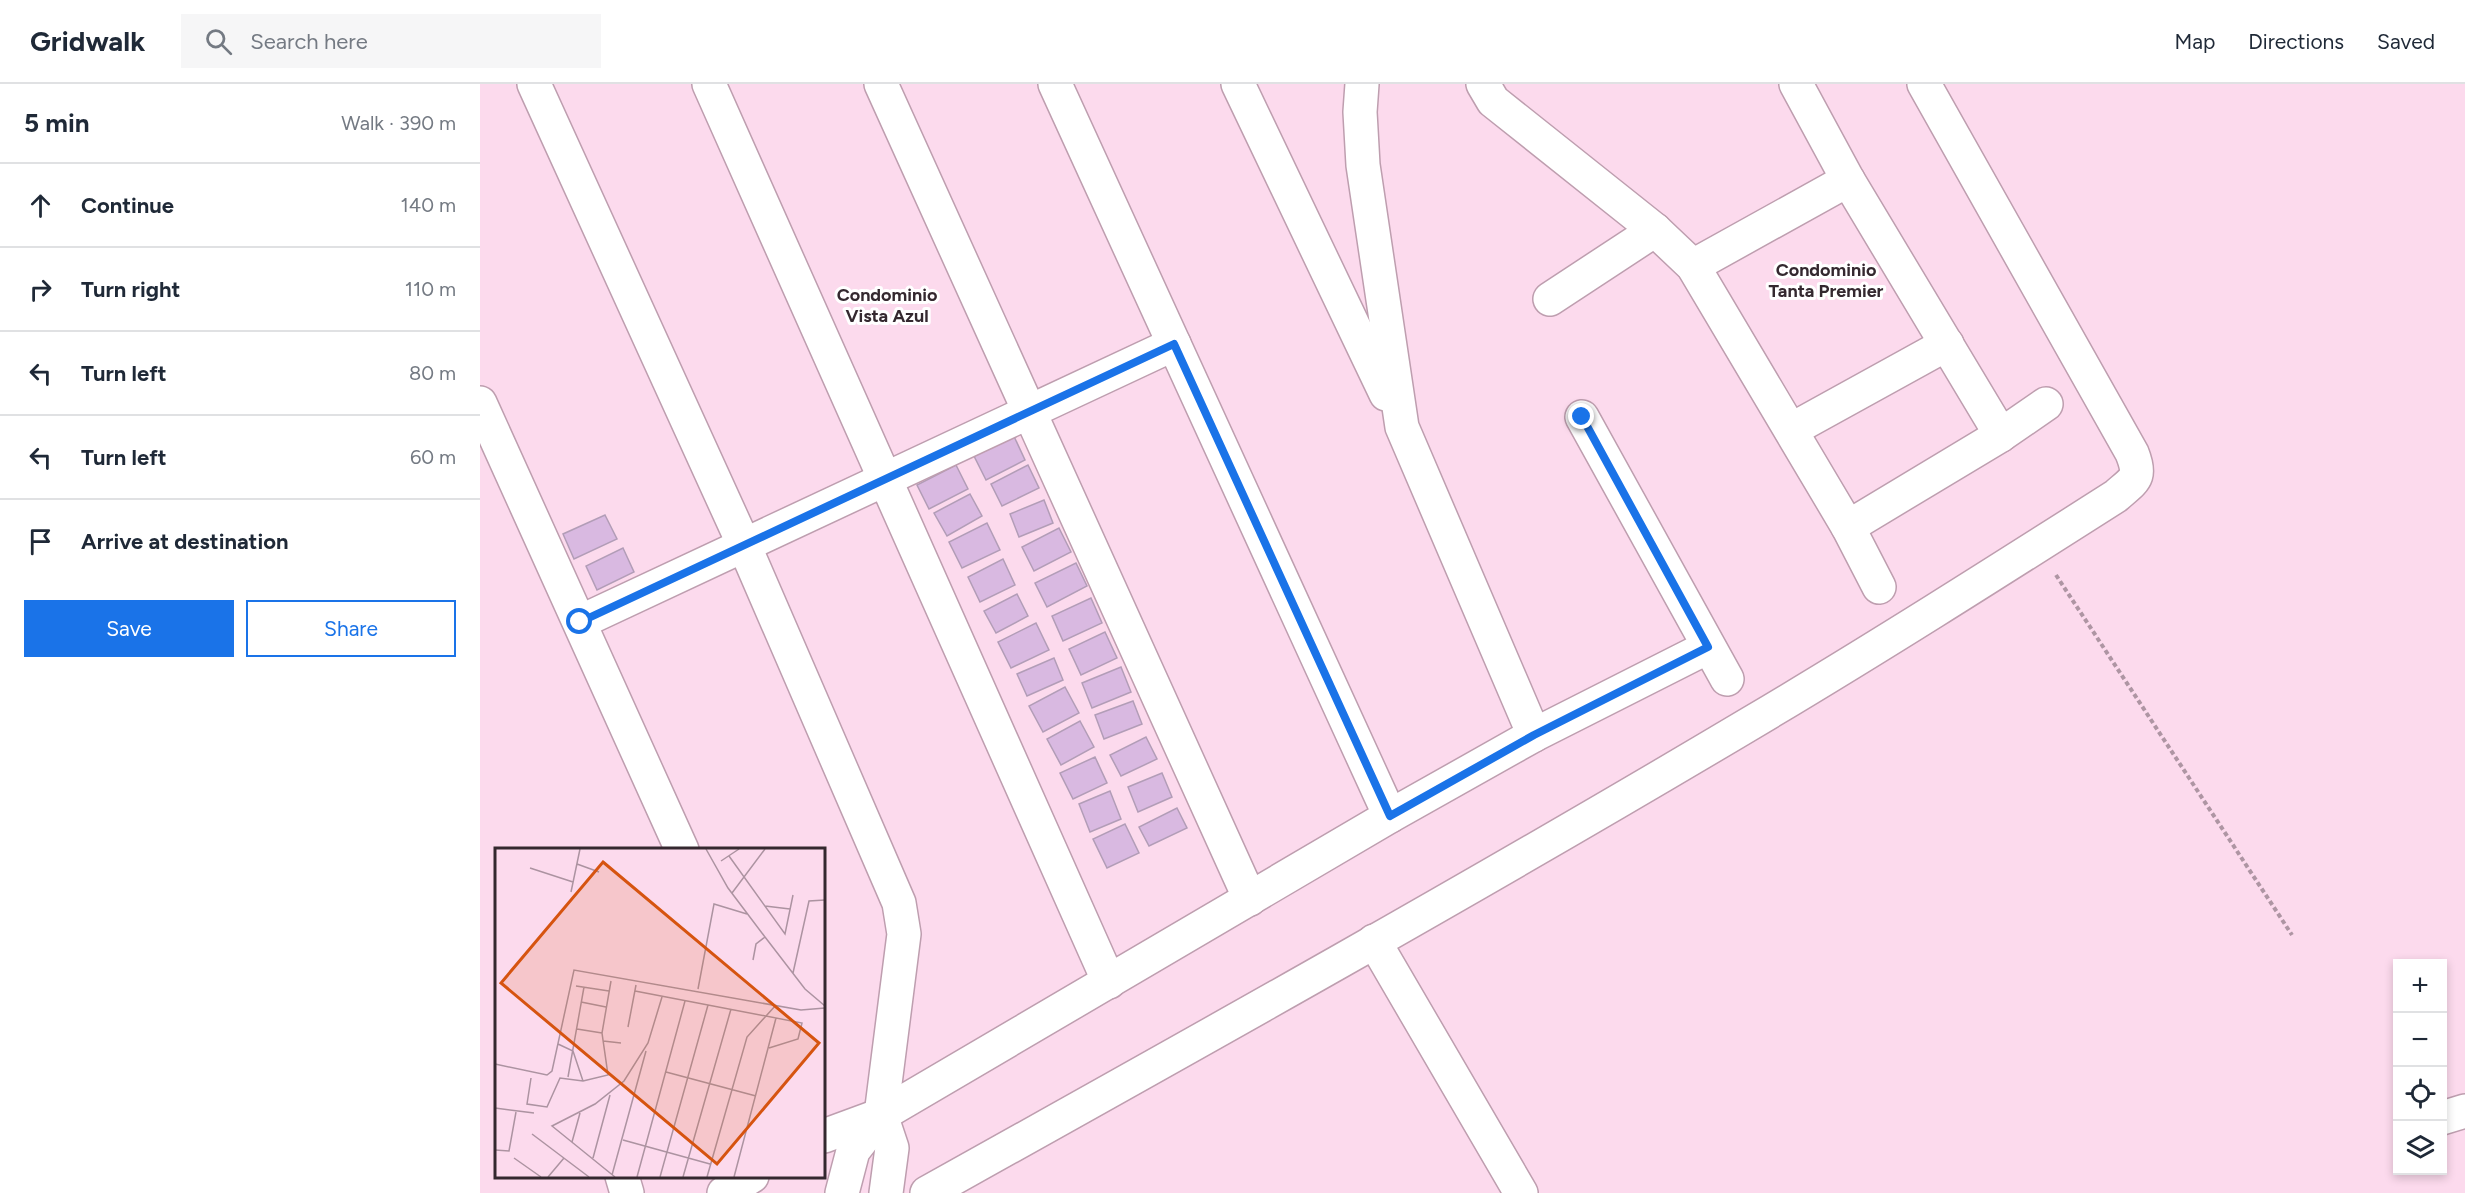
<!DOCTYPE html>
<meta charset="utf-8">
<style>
body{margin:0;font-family:Figtree,sans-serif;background:#f6f6f7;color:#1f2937}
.controls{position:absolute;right:18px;bottom:18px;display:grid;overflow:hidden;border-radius:0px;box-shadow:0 3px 9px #0003}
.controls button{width:54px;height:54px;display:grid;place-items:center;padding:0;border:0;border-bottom:2px solid #e0e1e3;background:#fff;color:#1f2937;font:30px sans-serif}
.stop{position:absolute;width:18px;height:18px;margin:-14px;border:4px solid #1a73e8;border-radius:50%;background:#fff}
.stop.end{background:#1a73e8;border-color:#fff;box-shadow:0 2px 6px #0008}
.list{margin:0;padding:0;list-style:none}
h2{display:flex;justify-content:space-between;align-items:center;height:78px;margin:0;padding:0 24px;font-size:26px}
h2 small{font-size:20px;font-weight:400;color:#747a83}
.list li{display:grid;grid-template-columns:39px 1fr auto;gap:18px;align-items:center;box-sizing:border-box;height:84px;padding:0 24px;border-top:2px solid #e0e1e3}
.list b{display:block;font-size:22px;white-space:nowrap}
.list em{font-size:20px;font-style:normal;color:#747a83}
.actions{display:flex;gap:12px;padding:18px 24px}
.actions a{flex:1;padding:14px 0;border:2px solid #1a73e8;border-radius:0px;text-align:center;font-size:21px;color:#1a73e8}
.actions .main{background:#1a73e8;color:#fff}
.icon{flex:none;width:33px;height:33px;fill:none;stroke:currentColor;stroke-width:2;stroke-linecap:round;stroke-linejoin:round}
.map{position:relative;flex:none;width:1985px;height:1109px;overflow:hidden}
header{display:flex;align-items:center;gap:36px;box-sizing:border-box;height:84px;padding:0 30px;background:#fff;border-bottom:2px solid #e0e1e3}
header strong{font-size:28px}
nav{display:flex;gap:33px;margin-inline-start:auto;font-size:21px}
.search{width:420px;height:54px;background:#f6f6f7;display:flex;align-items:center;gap:15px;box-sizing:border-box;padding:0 21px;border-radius:0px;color:#747a83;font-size:22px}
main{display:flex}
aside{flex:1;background:#fff}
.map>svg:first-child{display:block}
</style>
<header>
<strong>Gridwalk</strong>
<div class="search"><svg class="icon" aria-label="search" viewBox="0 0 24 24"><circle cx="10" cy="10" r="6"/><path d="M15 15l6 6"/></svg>Search here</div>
<nav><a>Map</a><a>Directions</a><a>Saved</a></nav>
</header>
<main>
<aside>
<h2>5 min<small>Walk · 390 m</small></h2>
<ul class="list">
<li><svg class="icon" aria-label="ahead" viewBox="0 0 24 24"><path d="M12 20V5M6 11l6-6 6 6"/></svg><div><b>Continue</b></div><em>140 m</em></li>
<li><svg class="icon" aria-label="right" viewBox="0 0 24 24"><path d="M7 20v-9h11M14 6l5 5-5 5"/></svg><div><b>Turn right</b></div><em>110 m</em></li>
<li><svg class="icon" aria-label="left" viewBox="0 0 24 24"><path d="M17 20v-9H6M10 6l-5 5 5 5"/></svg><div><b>Turn left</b></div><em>80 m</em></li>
<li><svg class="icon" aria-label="left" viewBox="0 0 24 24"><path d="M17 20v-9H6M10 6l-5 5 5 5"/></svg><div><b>Turn left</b></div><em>60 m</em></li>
<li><svg class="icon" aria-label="arrive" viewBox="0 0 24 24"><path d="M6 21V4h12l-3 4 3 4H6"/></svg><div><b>Arrive at destination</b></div></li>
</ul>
<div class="actions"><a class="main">Save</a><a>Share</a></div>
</aside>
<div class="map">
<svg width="1985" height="1109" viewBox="0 0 1985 1109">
<rect width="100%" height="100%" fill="#fcdaed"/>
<g fill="#d9b9e1" stroke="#b29db7" stroke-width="1.5">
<polygon points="532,348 545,376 506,396 492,368"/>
<polygon points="476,381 488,405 449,425 437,401"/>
<polygon points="548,381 559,404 522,422 511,400"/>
<polygon points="490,410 502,432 467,452 454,429"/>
<polygon points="564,416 573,439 539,453 530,430"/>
<polygon points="125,431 137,455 94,475 83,450"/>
<polygon points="507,439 520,466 482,484 469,458"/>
<polygon points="579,444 591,468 554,487 542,463"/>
<polygon points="143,464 154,488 117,506 106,482"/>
<polygon points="523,475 535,501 500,518 488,493"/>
<polygon points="596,479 607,502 567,523 555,499"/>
<polygon points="537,510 548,532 516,549 504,527"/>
<polygon points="611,514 622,539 583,557 572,532"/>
<polygon points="556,539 569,566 531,584 518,558"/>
<polygon points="625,548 637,574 601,591 589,565"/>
<polygon points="574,574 583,596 547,612 537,590"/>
<polygon points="641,583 651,608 612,624 602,599"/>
<polygon points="585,603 599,629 563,648 549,622"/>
<polygon points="653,617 662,640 624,655 615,631"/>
<polygon points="600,637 614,663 581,681 567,655"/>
<polygon points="666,653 677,675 641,692 630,671"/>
<polygon points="615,673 627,699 593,715 580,689"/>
<polygon points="682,689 692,713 658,728 648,703"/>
<polygon points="630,707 641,735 610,748 599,720"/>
<polygon points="697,724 707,744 669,762 659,743"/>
<polygon points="645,740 659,769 627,784 613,755"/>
</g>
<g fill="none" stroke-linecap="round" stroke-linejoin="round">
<defs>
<g id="minor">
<polyline points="54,0 264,461 419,819 424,850 401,1031 412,1064 406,1109"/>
<polyline points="229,0 629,898"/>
<polyline points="401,0 770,815"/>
<polyline points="575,0 910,732"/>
<polyline points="758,0 906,310"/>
<polyline points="882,0 880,28 883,81 922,343 1054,651"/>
<polyline points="1003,0 1013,17 1175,146 1213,182 1368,443 1399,503"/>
<polyline points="1316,0 1368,96 1521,351"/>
<polyline points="1213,182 1368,96"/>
<polyline points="1070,215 1175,146"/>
<polyline points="0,319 202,766"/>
<polyline points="1102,333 1247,595"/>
<polyline points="1311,346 1467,260"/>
<polyline points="1368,443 1521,351 1566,320"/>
<polyline points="100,538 694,260"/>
<polyline points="894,857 1041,1109"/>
<polyline points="1962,1034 1985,1027"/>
<polyline points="344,1052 401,1031 910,732 1054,651 1228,563"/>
<polyline points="142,1092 147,1109"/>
<polyline points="244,1109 272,1092"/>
<polyline points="362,1109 373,1067 401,1031"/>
<path d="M 447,1109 C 723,955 999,801 1271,639 C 1394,566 1515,489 1636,412 C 1655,395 1662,394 1652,369 L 1444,0"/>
</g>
</defs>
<use href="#minor" stroke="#be9eaf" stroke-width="36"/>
<polyline stroke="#ae95a3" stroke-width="4" stroke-dasharray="4.5 3" stroke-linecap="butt" points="1576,491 1812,851"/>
<use href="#minor" stroke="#fff" stroke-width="33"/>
</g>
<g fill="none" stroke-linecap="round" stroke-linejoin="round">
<polyline stroke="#1a73e8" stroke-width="8" points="100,538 694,260 910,732 1054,651 1228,563 1102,333"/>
</g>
<g text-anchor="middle" stroke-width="6" stroke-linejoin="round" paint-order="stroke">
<g font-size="18" font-weight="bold" fill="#34282f" stroke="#fff">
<text x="1346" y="192">Condominio<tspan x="1346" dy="21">Tanta Premier</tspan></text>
<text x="407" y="217">Condominio<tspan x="407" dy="21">Vista Azul</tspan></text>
</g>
</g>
<g transform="translate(15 764)">
<rect width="330" height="330" fill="#fcdaed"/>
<path fill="none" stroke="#ac93a1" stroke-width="1.5" d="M 211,1 L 233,40 L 270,89 L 310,141 L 330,158M 234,8 L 290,86 L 298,47M 226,13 L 244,1M 82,16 L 104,24M 35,20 L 78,34M 76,44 L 85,1M 237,45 L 270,1M 270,58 L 295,61M 258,112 L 261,96 L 270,89M 298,125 L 314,53 L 330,52M 81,138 L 114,143M 203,141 L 219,56 L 252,66M 140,143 L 307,175 L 303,191 L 274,200M 86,154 L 111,159M 133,179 L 141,137M 82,181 L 107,185M 108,193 L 126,195M 63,196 L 78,203 L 88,233M 0,216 L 52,227 L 57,223 L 79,122 L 306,162 L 330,160M 171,224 L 261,248M 73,229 L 89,139M 36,230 L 32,256 L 52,259 L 65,230 L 88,233 L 113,227 L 107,185 L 116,133M 0,260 L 39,265M 37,286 L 94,329M 128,292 L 215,316M 77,294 L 85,265M 0,302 L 14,303 L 21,264M 19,310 L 46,329M 98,310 L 115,247M 117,327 L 151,203M 53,329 L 69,310M 120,329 L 57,278 L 100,256 L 129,233 L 153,195 L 167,149M 142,329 L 190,153M 165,329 L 213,157M 188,329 L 236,161M 212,329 L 252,189 L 281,157M 239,329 L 281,170"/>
<path fill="#d65410" fill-opacity="0.15" stroke="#d65410" stroke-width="3" d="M 108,14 L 324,195 L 222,316 L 6,135 Z"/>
<rect width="330" height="330" fill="none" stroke="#34282f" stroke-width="3"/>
</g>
</svg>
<div class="controls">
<button>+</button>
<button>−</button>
<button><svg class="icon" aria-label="locate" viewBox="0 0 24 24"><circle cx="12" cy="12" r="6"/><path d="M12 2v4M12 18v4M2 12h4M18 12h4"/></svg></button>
<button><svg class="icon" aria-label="layers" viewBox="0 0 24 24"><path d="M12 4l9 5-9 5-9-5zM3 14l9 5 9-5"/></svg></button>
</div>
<div class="stop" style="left:100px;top:538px"></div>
<div class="stop end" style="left:1102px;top:333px"></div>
</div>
</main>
